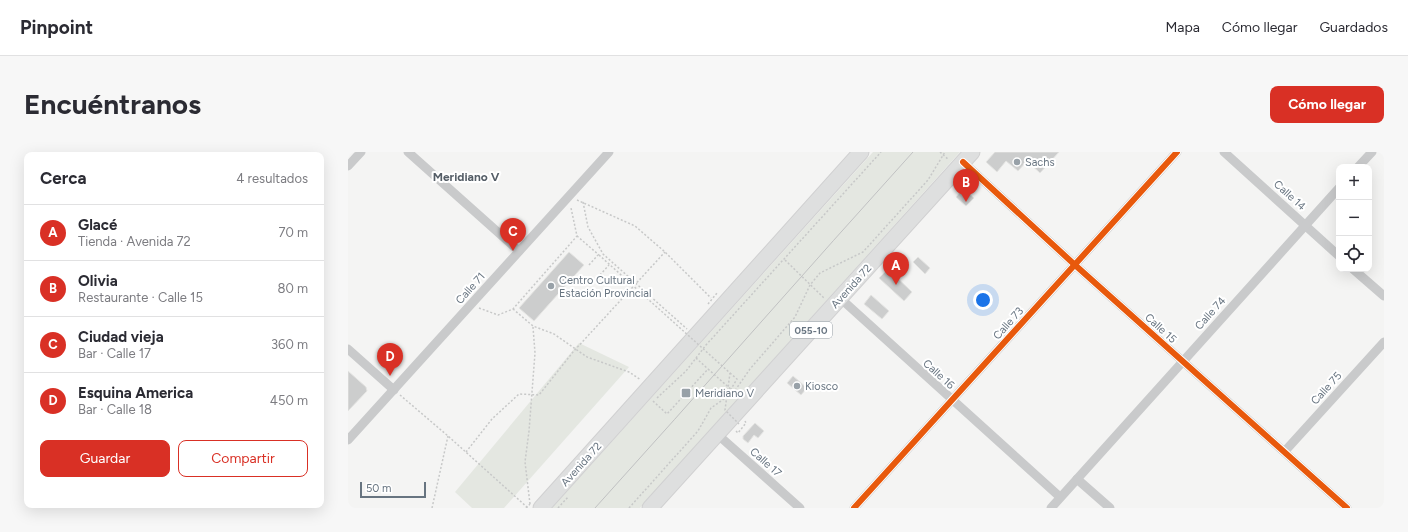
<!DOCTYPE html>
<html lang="es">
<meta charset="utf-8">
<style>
body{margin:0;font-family:Figtree,sans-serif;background:#f7f7f7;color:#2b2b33}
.controls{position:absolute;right:12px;top:12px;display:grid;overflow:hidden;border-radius:8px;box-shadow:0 4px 16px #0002}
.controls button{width:36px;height:36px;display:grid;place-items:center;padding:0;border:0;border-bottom:1px solid #e1e1e2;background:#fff;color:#2b2b33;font:20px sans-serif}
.scale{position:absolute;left:12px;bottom:10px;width:66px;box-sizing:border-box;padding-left:4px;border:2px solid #677480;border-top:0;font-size:11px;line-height:14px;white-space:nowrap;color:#677480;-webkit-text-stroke:3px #fff;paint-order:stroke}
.you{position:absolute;left:635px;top:148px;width:14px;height:14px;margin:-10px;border:3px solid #fff;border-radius:50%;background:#1a73e8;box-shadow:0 0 0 6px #1a73e833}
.badge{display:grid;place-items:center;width:26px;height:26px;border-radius:50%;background:#d93025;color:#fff;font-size:13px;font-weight:700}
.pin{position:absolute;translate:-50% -33px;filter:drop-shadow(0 1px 2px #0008)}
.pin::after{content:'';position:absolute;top:21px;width:14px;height:12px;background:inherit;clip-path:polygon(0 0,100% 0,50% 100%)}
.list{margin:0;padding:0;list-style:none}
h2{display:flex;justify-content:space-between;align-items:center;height:52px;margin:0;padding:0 16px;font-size:17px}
h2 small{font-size:13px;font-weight:400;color:#7c7c81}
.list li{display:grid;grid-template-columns:26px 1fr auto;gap:12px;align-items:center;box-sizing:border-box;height:56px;padding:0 16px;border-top:1px solid #e1e1e2}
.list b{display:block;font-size:15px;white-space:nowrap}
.list p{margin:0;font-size:13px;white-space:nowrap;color:#7c7c81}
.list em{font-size:13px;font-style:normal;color:#7c7c81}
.actions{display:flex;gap:8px;padding:12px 16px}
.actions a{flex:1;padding:9px 0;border:1px solid #d93025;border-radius:8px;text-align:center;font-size:14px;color:#d93025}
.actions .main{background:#d93025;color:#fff}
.icon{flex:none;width:22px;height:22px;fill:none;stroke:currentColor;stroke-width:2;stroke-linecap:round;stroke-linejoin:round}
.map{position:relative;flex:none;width:1036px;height:356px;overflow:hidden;border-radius:8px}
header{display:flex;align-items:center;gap:24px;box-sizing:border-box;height:56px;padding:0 20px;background:#fff;border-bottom:1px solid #e1e1e2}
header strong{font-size:19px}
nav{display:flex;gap:22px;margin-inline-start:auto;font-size:14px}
.intro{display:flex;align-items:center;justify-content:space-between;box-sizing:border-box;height:96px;padding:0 24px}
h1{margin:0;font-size:28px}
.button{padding:10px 18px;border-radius:8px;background:#d93025;color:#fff;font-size:14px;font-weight:700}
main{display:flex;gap:24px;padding:0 24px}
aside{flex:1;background:#fff;border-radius:8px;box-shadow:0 4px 16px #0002}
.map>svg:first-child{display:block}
</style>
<header>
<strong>Pinpoint</strong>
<nav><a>Mapa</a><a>Cómo llegar</a><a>Guardados</a></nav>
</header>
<div class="intro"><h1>Encuéntranos</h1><a class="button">Cómo llegar</a></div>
<main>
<aside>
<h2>Cerca<small>4 resultados</small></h2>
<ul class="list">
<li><span class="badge">A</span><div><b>Glacé</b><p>Tienda · Avenida 72</p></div><em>70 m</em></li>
<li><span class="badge">B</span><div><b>Olivia</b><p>Restaurante · Calle 15</p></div><em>80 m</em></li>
<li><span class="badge">C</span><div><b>Ciudad vieja</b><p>Bar · Calle 17</p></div><em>360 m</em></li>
<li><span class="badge">D</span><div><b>Esquina America</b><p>Bar · Calle 18</p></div><em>450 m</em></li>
</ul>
<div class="actions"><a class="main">Guardar</a><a>Compartir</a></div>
</aside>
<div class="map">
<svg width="1036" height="356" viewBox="0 0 1036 356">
<rect width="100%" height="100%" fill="#f4f4f3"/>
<g fill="#e4e7e1">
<polygon points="525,0 612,0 292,356 204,356"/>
<polygon points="231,191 281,215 156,356 124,356 107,340"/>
</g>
<g fill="#cccdcd" stroke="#e4e4e2">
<polygon points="647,0 711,0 692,21 679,9 670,19 658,9 649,20 638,10"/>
<polygon points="613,39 618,39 626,46 618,54 608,45"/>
<polygon points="221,100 236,113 186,169 171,156"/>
<polygon points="570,105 582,116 577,122 565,110"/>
<polygon points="540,117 564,140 556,149 531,126"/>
<polygon points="523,143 541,159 534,167 516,152"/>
<polygon points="0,219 18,235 19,239 0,259"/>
<polygon points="445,224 459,236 453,243 439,231"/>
<polygon points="407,271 416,279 410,286 406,283 400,291 395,287 395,284"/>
</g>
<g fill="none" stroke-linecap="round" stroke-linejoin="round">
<defs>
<g id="trunk">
<polyline points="193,356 513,0"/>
<polyline points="302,356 624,0"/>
</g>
</defs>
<use href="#trunk" stroke="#d0d0d1" stroke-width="17"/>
<g stroke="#c7c8c8" stroke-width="1.5" stroke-dasharray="2 2" stroke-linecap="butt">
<polyline points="592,0 601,8"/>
<polyline points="229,48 287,74 317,100 363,146"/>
<polyline points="235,50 240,75 255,102 339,177"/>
<polyline points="229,84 251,103"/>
<polyline points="437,108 476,146"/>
<polyline points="241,113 250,103"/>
<polyline points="252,123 261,113"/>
<polyline points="360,152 369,141"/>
<polyline points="131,156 150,163 165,157 229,84 223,56"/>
<polyline points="165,157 185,174 206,182 239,205 281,220 293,228"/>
<polyline points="348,206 360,217"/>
<polyline points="382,221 389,227 383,237"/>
<polyline points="52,243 100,284 180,356"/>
<polyline points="309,246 338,219 358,193 533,0"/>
<polyline points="305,249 319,262 360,217 386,240"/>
<polyline points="388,279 390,281 398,271 397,269"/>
<polyline points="118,300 144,267 171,242 191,243 225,200 317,100"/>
<polyline points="182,352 177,310 181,279 187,201 185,175"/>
<polyline points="84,356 100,284"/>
<polyline points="178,356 182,352"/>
<polyline points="210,356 220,345"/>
<polyline points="281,356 350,279 363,256 386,240 402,217 447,165 462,133 472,121 515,100 580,28 597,0"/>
</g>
<g stroke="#c9cacb" stroke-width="9">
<polyline points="60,0 171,99"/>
<polyline points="876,0 991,104"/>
<polyline points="615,10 727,113 999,356"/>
<polyline points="0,14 13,0"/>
<polyline points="1010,15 1024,0"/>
<polyline points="1005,117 1036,144"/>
<polyline points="492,146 712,345"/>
<polyline points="0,197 46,238"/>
<polyline points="369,282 452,356"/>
<polyline points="0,288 261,0"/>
<polyline points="937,299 1036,190"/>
<polyline points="729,327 762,356"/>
<polyline points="506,356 829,0"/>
<polyline points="703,356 991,36"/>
</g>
<use href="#trunk" stroke="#dedfdf" stroke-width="15"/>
<path stroke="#c0c1c2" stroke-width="1" d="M 247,356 C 354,238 458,118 565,0"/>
<polyline stroke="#c7c8c8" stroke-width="1.5" stroke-dasharray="2 2" stroke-linecap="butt" points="251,103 382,221 377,258 391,272"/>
<defs>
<g id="cycleway">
<polyline points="615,10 727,113 999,356"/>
<polyline points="506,356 829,0"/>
</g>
</defs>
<use href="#cycleway" stroke="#fff" stroke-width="8"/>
<use href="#cycleway" stroke="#e8590c" stroke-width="6"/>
</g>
<g fill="#98a1a8" stroke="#fff" stroke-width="1.5">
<circle cx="669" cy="10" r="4"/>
<circle cx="203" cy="134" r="4"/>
<circle cx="449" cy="234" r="4"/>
<rect x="333" y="236" width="10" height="10" rx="2"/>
</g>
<g text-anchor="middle" stroke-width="4" stroke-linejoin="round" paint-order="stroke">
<rect fill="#fff" stroke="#959ea6" stroke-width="1" x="442" y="170" width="42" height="16" rx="3"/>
<g font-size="10" font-weight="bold" fill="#677480">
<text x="463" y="182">055-10</text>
</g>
<g font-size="11" fill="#677480" stroke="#fff" text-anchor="start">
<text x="677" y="14">Sachs</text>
<text x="211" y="132">Centro Cultural<tspan x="211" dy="13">Estación Provincial</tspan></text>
<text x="457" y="238">Kiosco</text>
<text x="347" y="245">Meridiano V</text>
</g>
<g font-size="11" fill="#677480" stroke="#fff">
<text transform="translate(942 43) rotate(42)" y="4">Calle 14</text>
<text transform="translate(503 134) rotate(-48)" y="4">Avenida 72</text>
<text transform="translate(122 136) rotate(-48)" y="4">Calle 71</text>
<text transform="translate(862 161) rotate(-48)" y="4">Calle 74</text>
<text transform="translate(660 171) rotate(-48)" y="4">Calle 73</text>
<text transform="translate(813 176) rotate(42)" y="4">Calle 15</text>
<text transform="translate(591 222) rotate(42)" y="4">Calle 16</text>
<text transform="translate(978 236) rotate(-48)" y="4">Calle 75</text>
<text transform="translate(418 310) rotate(42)" y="4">Calle 17</text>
<text transform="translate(233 312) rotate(-48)" y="4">Avenida 72</text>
</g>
<g font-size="12" font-weight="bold" fill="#545d66" stroke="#fff">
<text x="118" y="29">Meridiano V</text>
</g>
</g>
</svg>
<div class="controls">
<button>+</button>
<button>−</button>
<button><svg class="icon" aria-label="locate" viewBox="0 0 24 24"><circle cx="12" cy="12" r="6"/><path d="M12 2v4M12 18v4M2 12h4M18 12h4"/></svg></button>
</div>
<div class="scale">50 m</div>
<div class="you"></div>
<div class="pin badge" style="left:548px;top:133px">A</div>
<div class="pin badge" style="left:618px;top:50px">B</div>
<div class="pin badge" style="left:165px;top:99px">C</div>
<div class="pin badge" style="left:42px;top:224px">D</div>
</div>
</main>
